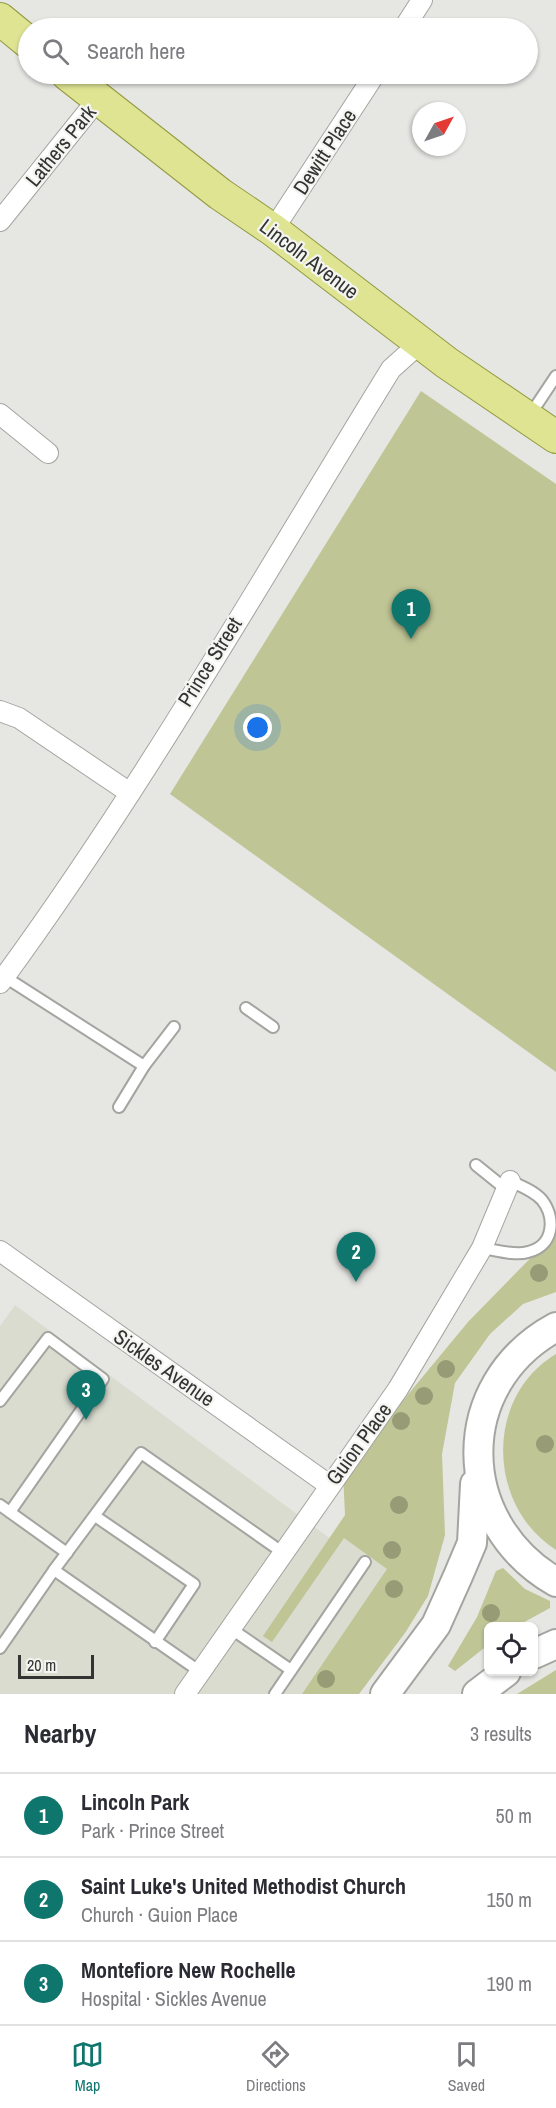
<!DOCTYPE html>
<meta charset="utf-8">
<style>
body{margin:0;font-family:"Archivo Narrow",sans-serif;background:#f7f7f7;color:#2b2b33}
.controls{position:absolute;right:18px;bottom:18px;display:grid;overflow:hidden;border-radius:9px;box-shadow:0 2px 4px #0004}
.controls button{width:54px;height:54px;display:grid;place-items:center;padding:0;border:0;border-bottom:2px solid #e1e1e2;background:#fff;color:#2b2b33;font:30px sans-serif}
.compass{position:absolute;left:412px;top:102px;width:54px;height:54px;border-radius:50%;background:#fff;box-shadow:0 2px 4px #0004;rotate:50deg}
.scale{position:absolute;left:18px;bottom:15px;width:76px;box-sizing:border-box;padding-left:6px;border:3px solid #333332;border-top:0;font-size:16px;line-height:21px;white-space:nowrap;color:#333332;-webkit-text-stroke:4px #f4f4f0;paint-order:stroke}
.you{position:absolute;left:258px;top:728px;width:21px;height:21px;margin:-15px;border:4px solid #fff;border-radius:50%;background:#1a73e8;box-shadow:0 0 0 9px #1a73e833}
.badge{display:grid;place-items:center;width:39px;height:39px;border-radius:50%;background:#0f766e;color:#fff;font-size:20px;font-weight:700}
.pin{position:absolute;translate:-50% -50px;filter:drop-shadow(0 2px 3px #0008)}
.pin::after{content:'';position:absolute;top:32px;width:21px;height:18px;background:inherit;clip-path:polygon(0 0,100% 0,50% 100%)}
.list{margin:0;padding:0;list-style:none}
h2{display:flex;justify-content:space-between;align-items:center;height:78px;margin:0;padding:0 24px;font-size:26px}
h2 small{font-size:20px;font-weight:400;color:#7c7c81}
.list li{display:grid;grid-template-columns:39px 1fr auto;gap:18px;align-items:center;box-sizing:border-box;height:84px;padding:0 24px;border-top:2px solid #e1e1e2}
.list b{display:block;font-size:22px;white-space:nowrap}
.list p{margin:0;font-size:20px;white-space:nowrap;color:#7c7c81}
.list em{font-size:20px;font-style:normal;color:#7c7c81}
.icon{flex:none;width:33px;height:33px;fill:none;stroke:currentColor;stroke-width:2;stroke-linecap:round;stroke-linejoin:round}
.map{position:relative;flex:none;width:556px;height:1694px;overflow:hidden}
.search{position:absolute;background:#fff;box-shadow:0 2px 4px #0004;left:18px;right:18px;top:18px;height:66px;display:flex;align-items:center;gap:15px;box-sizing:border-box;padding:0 21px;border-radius:33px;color:#7c7c81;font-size:22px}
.sheet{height:330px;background:#fff}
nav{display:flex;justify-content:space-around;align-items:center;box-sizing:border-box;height:84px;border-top:2px solid #e1e1e2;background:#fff;font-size:16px;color:#7c7c81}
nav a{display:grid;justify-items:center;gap:3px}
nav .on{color:#0f766e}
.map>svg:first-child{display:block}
</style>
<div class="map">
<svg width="556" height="1694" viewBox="0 0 556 1694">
<rect width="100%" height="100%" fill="#e6e7e3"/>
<polygon fill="#dadcd0" points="15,1305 332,1540 352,1515 421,1564 331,1694 0,1694 0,1326"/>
<g fill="#bfc595">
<polygon points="421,391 556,484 556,1072 170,794"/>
<polygon points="556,1232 556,1292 523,1304 490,1334 455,1383 442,1454 445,1535 428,1596 405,1633 359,1694 302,1694 387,1569 344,1538 272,1642 263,1636 345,1515 343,1473 468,1322"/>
<path d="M 556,1354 L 556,1550 C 487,1506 484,1397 556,1354 Z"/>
<polygon points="503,1568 525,1589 550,1601 550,1608 517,1626 488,1626 488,1645 455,1671 448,1666 477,1617 496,1571"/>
<polygon points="556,1670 556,1694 516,1694 517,1694"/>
</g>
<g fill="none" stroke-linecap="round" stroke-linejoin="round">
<defs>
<g id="service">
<polyline points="530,415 556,376"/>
<polyline points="5,977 144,1066 119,1107"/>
<polyline points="246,1008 273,1027"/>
<polyline points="144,1066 174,1027"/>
<polyline points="476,1165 507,1190"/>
<path d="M 482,1248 C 496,1250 515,1256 528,1252 C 554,1246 556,1218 542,1200 C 534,1191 521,1186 510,1181"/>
<polyline points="0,1401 48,1338 103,1379 10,1512"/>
<polyline points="0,1505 67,1553"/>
<polyline points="95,1516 194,1584 155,1642"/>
<polyline points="230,1628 291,1670"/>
<polyline points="0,1648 54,1570"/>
<polyline points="199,1671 54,1570 141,1453 282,1552"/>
<polyline points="275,1694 365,1562"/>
</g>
<g id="minor">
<polyline points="404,28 422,0"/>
<polyline points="0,221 98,99"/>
<polyline points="273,230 375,74"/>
<polyline points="0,414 48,453"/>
<polyline points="0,711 19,718 130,793"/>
<path d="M 0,983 C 143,788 264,575 391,369 L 420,343"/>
<polyline points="0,1251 329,1485"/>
<polyline points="185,1694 398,1389 482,1248 510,1181"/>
</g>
<g id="secondary">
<path d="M 556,1327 C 451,1384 454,1523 556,1582"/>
<polyline points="534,1654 556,1644"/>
<polyline points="385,1694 436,1625 458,1576 472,1543 475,1484"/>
<polyline points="477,1694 506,1672"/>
</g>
<g id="primary">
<polyline points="0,19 28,42"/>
<polyline points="67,74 220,194 273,230 447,363 556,437"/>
</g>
</defs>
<use href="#service" stroke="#a4a4a0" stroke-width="14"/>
<use href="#minor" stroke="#a4a4a0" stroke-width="22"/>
<use href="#secondary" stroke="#a4a4a0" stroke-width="32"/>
<use href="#primary" stroke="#949a41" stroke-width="34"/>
<use href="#service" stroke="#fff" stroke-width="10"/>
<use href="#minor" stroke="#fff" stroke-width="20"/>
<use href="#secondary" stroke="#fff" stroke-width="28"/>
<use href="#primary" stroke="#dee492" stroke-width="32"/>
</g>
<g fill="#979b76">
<circle cx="539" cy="1273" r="9"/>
<circle cx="446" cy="1369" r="9"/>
<circle cx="424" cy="1396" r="9"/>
<circle cx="401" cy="1421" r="9"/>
<circle cx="545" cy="1444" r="9"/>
<circle cx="399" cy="1505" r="9"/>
<circle cx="392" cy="1550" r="9"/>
<circle cx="394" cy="1589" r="9"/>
<circle cx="491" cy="1613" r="9"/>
<circle cx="326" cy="1679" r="9"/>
</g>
<g text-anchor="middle" stroke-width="4.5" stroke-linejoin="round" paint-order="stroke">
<g font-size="21" fill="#333332" stroke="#f4f4f0">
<text transform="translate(61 146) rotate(-51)" y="7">Lathers Park</text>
<text transform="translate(325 152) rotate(-57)" y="7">Dewitt Place</text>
<text transform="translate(309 259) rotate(37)" y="7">Lincoln Avenue</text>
<text transform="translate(210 662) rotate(-58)" y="7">Prince Street</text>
<text transform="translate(164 1368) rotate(35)" y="7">Sickles Avenue</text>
<text transform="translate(359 1444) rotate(-54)" y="7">Guion Place</text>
</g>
</g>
</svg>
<div class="controls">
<button><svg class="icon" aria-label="locate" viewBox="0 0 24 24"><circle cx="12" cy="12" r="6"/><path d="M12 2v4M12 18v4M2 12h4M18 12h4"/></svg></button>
</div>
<svg class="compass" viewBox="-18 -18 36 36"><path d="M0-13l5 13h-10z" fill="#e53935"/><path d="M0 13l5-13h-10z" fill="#7c7c81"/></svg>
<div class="scale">20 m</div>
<div class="you"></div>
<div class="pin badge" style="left:411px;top:639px">1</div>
<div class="pin badge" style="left:356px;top:1282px">2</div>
<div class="pin badge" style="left:86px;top:1420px">3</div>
<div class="search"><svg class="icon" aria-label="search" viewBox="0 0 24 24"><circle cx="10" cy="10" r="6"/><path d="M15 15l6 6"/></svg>Search here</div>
</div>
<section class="sheet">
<h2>Nearby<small>3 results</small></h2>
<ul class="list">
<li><span class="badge">1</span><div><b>Lincoln Park</b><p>Park · Prince Street</p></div><em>50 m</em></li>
<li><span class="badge">2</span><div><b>Saint Luke's United Methodist Church</b><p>Church · Guion Place</p></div><em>150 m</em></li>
<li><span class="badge">3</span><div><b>Montefiore New Rochelle</b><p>Hospital · Sickles Avenue</p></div><em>190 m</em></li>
</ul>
</section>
<nav>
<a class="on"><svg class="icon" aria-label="map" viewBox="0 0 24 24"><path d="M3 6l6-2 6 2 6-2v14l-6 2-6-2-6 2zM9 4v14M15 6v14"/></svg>Map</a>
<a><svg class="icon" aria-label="directions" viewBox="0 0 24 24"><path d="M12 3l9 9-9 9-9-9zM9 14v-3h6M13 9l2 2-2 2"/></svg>Directions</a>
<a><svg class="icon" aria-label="saved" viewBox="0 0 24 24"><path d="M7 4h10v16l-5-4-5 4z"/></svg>Saved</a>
</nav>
